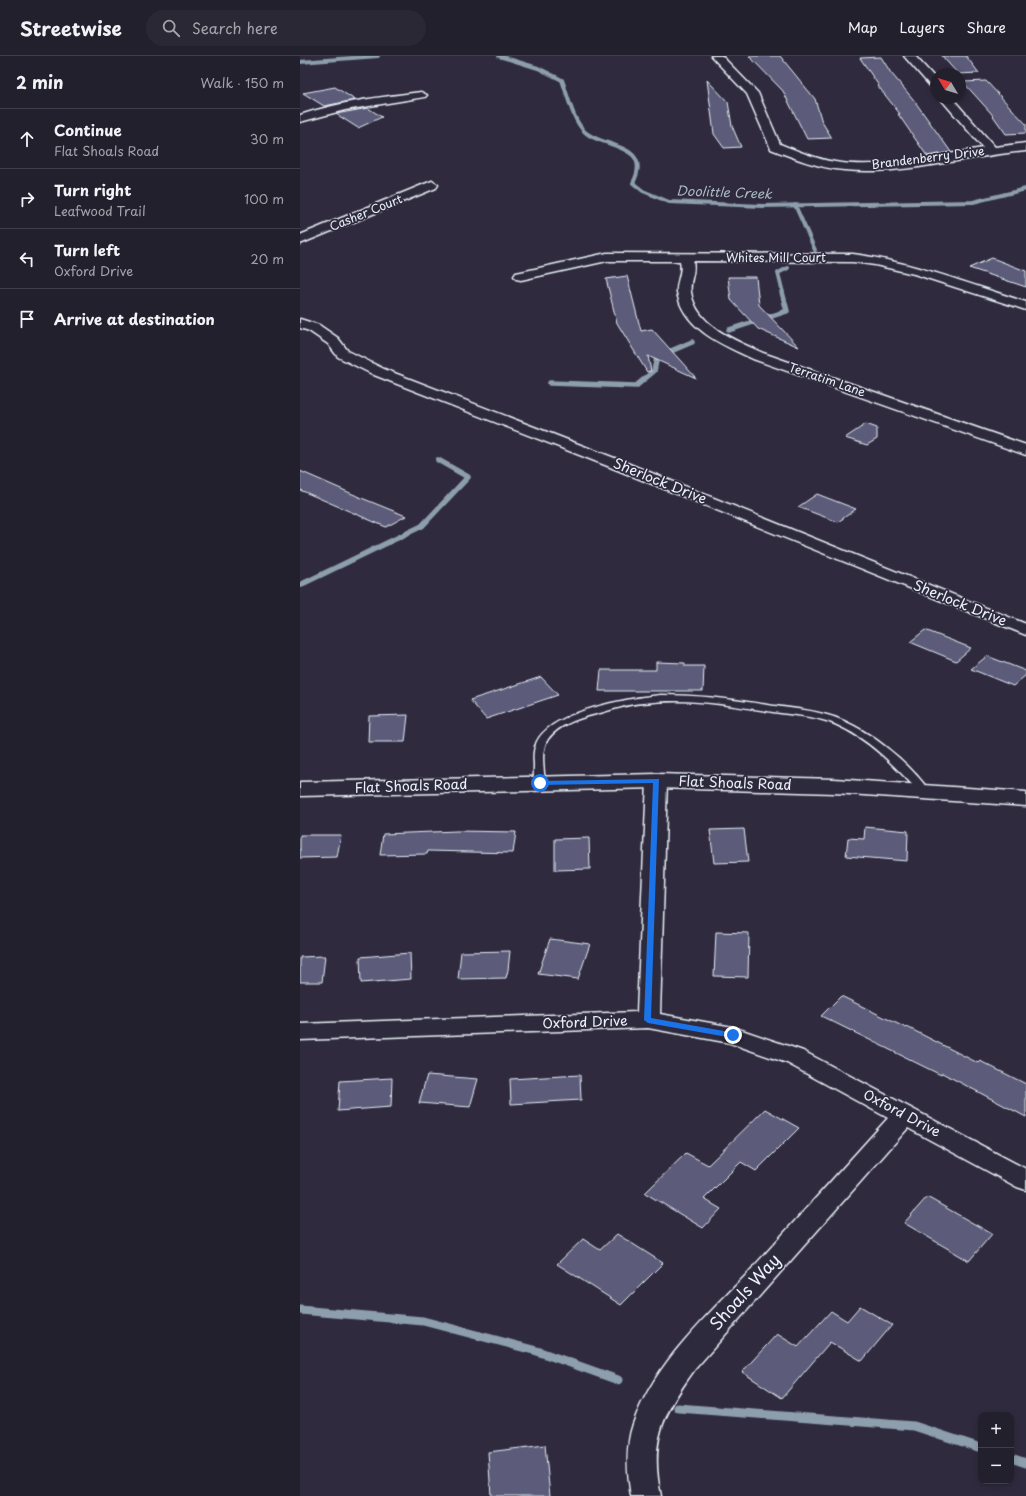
<!DOCTYPE html>
<meta charset="utf-8">
<style>
body{margin:0;font-family:"Playpen Sans",sans-serif;background:#2b2836;color:#f1f3f6}
.controls{position:absolute;right:12px;bottom:12px;display:grid;overflow:hidden;border-radius:8px;box-shadow:0 2px 6px #0003}
.controls button{width:36px;height:36px;display:grid;place-items:center;padding:0;border:0;border-bottom:1px solid #403e4a;background:#23202e;color:#f1f3f6;font:20px sans-serif}
.compass{position:absolute;left:630px;top:12px;width:36px;height:36px;border-radius:50%;background:#23202e;box-shadow:0 2px 6px #0003;rotate:308deg}
.stop{position:absolute;width:12px;height:12px;margin:-9px;border:3px solid #1a73e8;border-radius:50%;background:#fff}
.stop.end{background:#1a73e8;border-color:#fff;box-shadow:0 1px 4px #0008}
.list{margin:0;padding:0;list-style:none}
h2{display:flex;justify-content:space-between;align-items:center;height:52px;margin:0;padding:0 16px;font-size:17px}
h2 small{font-size:13px;font-weight:400;color:#a3a3aa}
.list li{display:grid;grid-template-columns:26px 1fr auto;gap:12px;align-items:center;box-sizing:border-box;height:60px;padding:0 16px;border-top:1px solid #403e4a}
.list b{display:block;font-size:15px;white-space:nowrap}
.list p{margin:0;font-size:13px;white-space:nowrap;color:#a3a3aa}
.list em{font-size:13px;font-style:normal;color:#a3a3aa}
.icon{flex:none;width:22px;height:22px;fill:none;stroke:currentColor;stroke-width:2;stroke-linecap:round;stroke-linejoin:round}
.map{position:relative;flex:none;width:726px;height:1440px;overflow:hidden}
header{display:flex;align-items:center;gap:24px;box-sizing:border-box;height:56px;padding:0 20px;background:#23202e;border-bottom:1px solid #403e4a}
header strong{font-size:19px}
nav{display:flex;gap:22px;margin-inline-start:auto;font-size:14px}
.search{width:280px;height:36px;background:#2b2836;display:flex;align-items:center;gap:10px;box-sizing:border-box;padding:0 14px;border-radius:22px;color:#a3a3aa;font-size:15px}
main{display:flex}
aside{flex:1;background:#23202e}
.map>svg:first-child{display:block}
</style>
<header>
<strong>Streetwise</strong>
<div class="search"><svg class="icon" aria-label="search" viewBox="0 0 24 24"><circle cx="10" cy="10" r="6"/><path d="M15 15l6 6"/></svg>Search here</div>
<nav><a>Map</a><a>Layers</a><a>Share</a></nav>
</header>
<main>
<aside>
<h2>2 min<small>Walk · 150 m</small></h2>
<ul class="list">
<li><svg class="icon" aria-label="ahead" viewBox="0 0 24 24"><path d="M12 20V5M6 11l6-6 6 6"/></svg><div><b>Continue</b><p>Flat Shoals Road</p></div><em>30 m</em></li>
<li><svg class="icon" aria-label="right" viewBox="0 0 24 24"><path d="M7 20v-9h11M14 6l5 5-5 5"/></svg><div><b>Turn right</b><p>Leafwood Trail</p></div><em>100 m</em></li>
<li><svg class="icon" aria-label="left" viewBox="0 0 24 24"><path d="M17 20v-9H6M10 6l-5 5 5 5"/></svg><div><b>Turn left</b><p>Oxford Drive</p></div><em>20 m</em></li>
<li><svg class="icon" aria-label="arrive" viewBox="0 0 24 24"><path d="M6 21V4h12l-3 4 3 4H6"/></svg><div><b>Arrive at destination</b></div></li>
</ul>
</aside>
<div class="map">
<svg width="726" height="1440" viewBox="0 0 726 1440">
<rect width="100%" height="100%" fill="#2f2a3d"/>
<filter id="ink" filterUnits="userSpaceOnUse"><feTurbulence type="fractalNoise" baseFrequency=".025" numOctaves="2"/><feDisplacementMap in="SourceGraphic" scale="8" xChannelSelector="R" yChannelSelector="G"/><feConvolveMatrix kernelMatrix="1 2 1 2 8 2 1 2 1" color-interpolation-filters="sRGB"/></filter>
<g filter="url(#ink)">
<g fill="none" stroke-linecap="round" stroke-linejoin="round">
<g stroke="#8d9ead" stroke-width="4">
<path d="M 199,0 L 238,12 L 262,24 C 268,40 272,62 284,75 C 300,92 354,87 333,127 L 343,135 L 369,146 L 462,150 L 673,146 L 726,133"/>
<polyline points="0,6 78,0"/>
<polyline points="495,149 515,194"/>
<polyline points="483,237 478,217 488,212"/>
</g>
<g stroke="#8d9ead" stroke-width="5.5">
<polyline points="429,274 487,255 482,236"/>
<polyline points="250,327 336,330 354,315 357,301 392,286"/>
<polyline points="0,529 122,470 168,421 138,404"/>
</g>
<g stroke="#8d9ead" stroke-width="9">
<polyline points="0,1254 123,1265 237,1295 318,1324"/>
<polyline points="378,1352 614,1370 681,1392"/>
<polyline points="711,1402 726,1407"/>
</g>
</g>
<g fill="#5b5c7a" stroke="#e8f1f8">
<polygon points="449,0 480,0 515,43 522,66 532,82 507,83 483,35"/>
<polygon points="642,0 666,0 679,17 658,18"/>
<polygon points="581,1 591,17 613,43 651,96 627,100 598,58 600,58 578,30 579,30 560,2"/>
<polygon points="407,24 428,46 432,70 441,91 424,92 414,78"/>
<polygon points="686,25 726,68 726,77 706,78 691,57 663,26"/>
<polygon points="35,31 55,44 24,50 3,37"/>
<polygon points="68,52 82,61 58,72 36,58"/>
<polygon points="692,202 726,215 726,231 669,212"/>
<polygon points="327,220 341,275 352,273 396,322 348,300 351,315 347,316 317,267 306,223"/>
<polygon points="428,221 456,221 459,249 499,291 458,273 431,244"/>
<polygon points="566,368 577,372 577,383 567,389 545,382"/>
<polygon points="0,415 64,443 106,460 86,471 0,434"/>
<polygon points="517,438 556,453 538,466 498,451"/>
<polygon points="625,574 671,592 656,605 610,586"/>
<polygon points="687,600 726,615 726,619 713,630 671,613"/>
<polygon points="356,606 385,607 385,610 404,610 403,635 299,635 301,614 356,614"/>
<polygon points="241,621 258,639 186,663 170,644"/>
<polygon points="108,659 105,686 68,686 69,660"/>
<polygon points="565,771 608,775 607,805 546,800 548,782 564,783"/>
<polygon points="444,773 448,806 414,807 410,774"/>
<polygon points="157,775 216,776 213,797 128,795 127,798 80,799 83,778"/>
<polygon points="0,779 41,779 37,801 0,802"/>
<polygon points="289,782 290,813 255,814 255,783"/>
<polygon points="416,876 449,877 448,921 414,920"/>
<polygon points="250,883 290,888 278,923 238,918"/>
<polygon points="210,895 208,914 206,922 158,923 161,896"/>
<polygon points="110,897 111,923 61,927 60,901"/>
<polygon points="25,900 22,926 0,926 0,901"/>
<polygon points="541,940 606,972 607,971 678,1007 680,1005 726,1028 726,1061 642,1017 641,1019 521,960"/>
<polygon points="127,1019 178,1023 170,1051 119,1047"/>
<polygon points="280,1019 281,1044 211,1048 210,1023"/>
<polygon points="92,1022 91,1051 38,1055 40,1025"/>
<polygon points="465,1053 499,1072 456,1115 441,1106 404,1143 421,1153 403,1172 345,1137 386,1097 408,1109"/>
<polygon points="627,1141 692,1178 669,1205 604,1167"/>
<polygon points="317,1178 363,1207 321,1249 257,1208 283,1183 300,1194"/>
<polygon points="560,1250 592,1269 562,1305 530,1286 482,1342 442,1316 477,1278 498,1291 531,1255 547,1265"/>
<polygon points="245,1389 250,1440 191,1440 188,1396"/>
</g>
<g fill="none" stroke-linecap="round" stroke-linejoin="round">
<defs>
<path id="lane" d="M 361,639 C 397,639 432,643 467,649 C 487,652 507,653 527,659 C 564,669 608,705 630,736 L 629,738 L 621,738 C 596,711 570,683 535,668 C 515,660 494,659 473,656 C 430,649 387,641 343,647 C 327,648 312,654 296,658 C 280,662 259,668 248,683 C 240,695 244,713 245,727 L 244,729 L 236,729 C 233,724 234,715 234,708 C 233,699 234,689 239,682 C 258,654 330,642 361,639 Z"/>
<g id="street">
<path d="M 411,0 L 422,0 L 458,37 L 480,88 C 498,95 516,103 535,106 C 581,114 637,99 683,92 L 640,42 L 652,42 L 695,91 L 726,87 L 726,95 C 668,100 601,120 544,114 C 518,112 494,102 471,93 L 447,38 Z"/>
<polygon points="604,0 615,0 636,23 636,33 632,32"/>
<path d="M 121,36 L 127,39 L 125,41 L 45,54 L 0,66 L 0,59 C 39,46 80,41 121,36 Z"/>
<polygon points="132,125 138,129 136,132 0,188 0,179"/>
<path d="M 307,197 L 553,198 C 613,206 668,228 726,246 L 726,254 L 614,218 L 575,209 L 553,206 L 393,205 C 396,217 389,225 391,236 C 396,270 435,284 463,297 L 726,389 L 726,399 L 453,303 C 423,289 383,273 377,236 C 376,225 383,217 380,205 L 307,205 L 221,224 L 216,223 L 214,220 L 216,217 L 221,216 Z"/>
<polygon points="0,263 19,269 38,282 48,295 84,313 317,403 726,568 726,579 305,409 74,319 38,301 28,288 9,275 0,272"/>
<path d="M 357,719 L 364,721 L 367,725 L 360,958 L 433,971 L 503,995 L 726,1113 L 726,1134 L 717,1131 L 608,1072 L 395,1313 C 363,1357 349,1385 361,1440 L 331,1440 C 327,1416 325,1391 333,1368 C 354,1308 405,1262 448,1217 C 495,1165 542,1113 588,1062 L 487,1007 L 430,987 L 348,972 L 0,984 L 0,968 L 337,956 L 347,725 L 350,721 Z"/>
</g>
<polygon id="secondary" points="357,718 534,723 726,736 726,750 534,737 357,732 0,740 0,726"/>
</defs>
<use href="#lane" stroke="#e8f1f8" stroke-width="3"/>
<use href="#street" stroke="#e8f1f8" stroke-width="3"/>
<use href="#secondary" stroke="#e8f1f8" stroke-width="3"/>
<use href="#lane" fill="#2f2a3d" fill-rule="evenodd"/>
<use href="#street" fill="#2f2a3d" fill-rule="evenodd"/>
<use href="#secondary" fill="#2f2a3d" fill-rule="evenodd"/>
</g>
</g>
<polygon fill="#1a73e8" points="359,723 351,962 435,977 436,979 433,982 348,967 344,964 353,727 240,729 237,727 240,725"/>
<g text-anchor="middle" stroke-width="3.5" stroke-linejoin="round" paint-order="stroke">
<g font-size="12" fill="#e8f1f8" stroke="#2f2a3d">
<text transform="translate(628 102) rotate(-7)" y="4">Brandenberry Drive</text>
<text transform="translate(66 157) rotate(-22)" y="4">Casher Court</text>
<text x="476" y="206">Whites Mill Court</text>
<text transform="translate(527 324) rotate(19)" y="4">Terratim Lane</text>
</g>
<g font-size="13" font-style="italic" fill="#abbac6" stroke="#2f2a3d">
<text transform="translate(424 136) rotate(2)" y="5">Doolittle Creek</text>
</g>
<g font-size="14" fill="#e8f1f8" stroke="#2f2a3d">
<text transform="translate(360 425) rotate(22)" y="5">Sherlock Drive</text>
<text transform="translate(660 547) rotate(22)" y="5">Sherlock Drive</text>
<text transform="translate(435 727) rotate(2)" y="5">Flat Shoals Road</text>
<text transform="translate(111 730) rotate(-2)" y="5">Flat Shoals Road</text>
<text transform="translate(285 966) rotate(-2)" y="5">Oxford Drive</text>
<text transform="translate(602 1057) rotate(28)" y="5">Oxford Drive</text>
</g>
<g font-size="17" fill="#e8f1f8" stroke="#2f2a3d">
<text transform="translate(445 1236) rotate(-48)" y="6">Shoals Way</text>
</g>
</g>
</svg>
<div class="controls">
<button>+</button>
<button>−</button>
</div>
<svg class="compass" viewBox="-18 -18 36 36"><path d="M0-13l5 13h-10z" fill="#e53935"/><path d="M0 13l5-13h-10z" fill="#a3a3aa"/></svg>
<div class="stop" style="left:240px;top:727px"></div>
<div class="stop end" style="left:433px;top:979px"></div>
</div>
</main>
